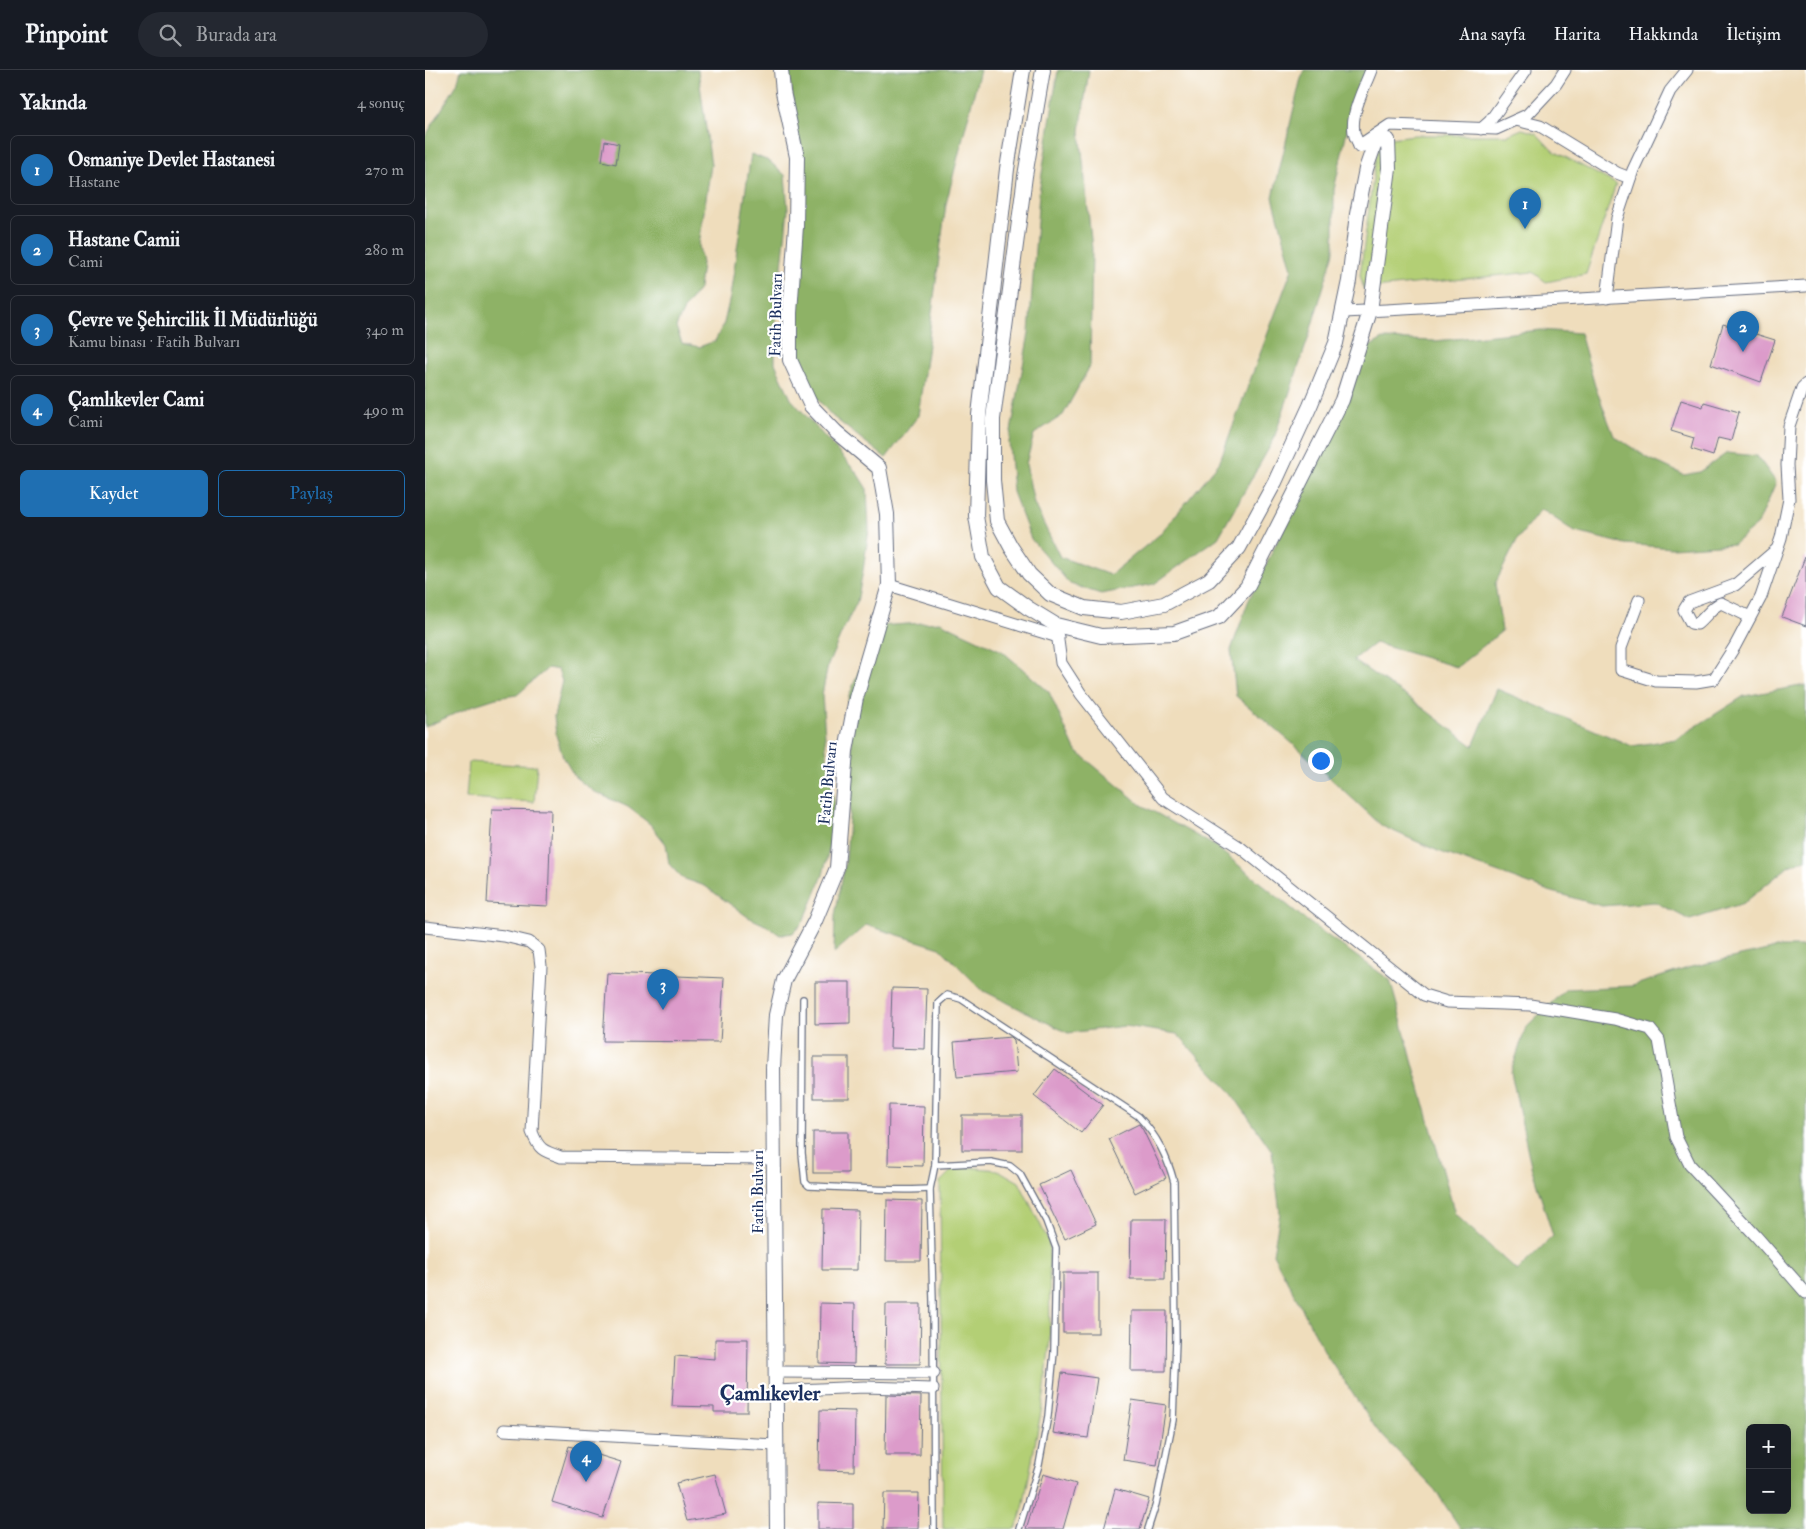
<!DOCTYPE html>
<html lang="tr">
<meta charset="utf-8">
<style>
body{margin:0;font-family:"IM FELL Double Pica",serif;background:#242831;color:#f1f3f6}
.controls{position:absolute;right:15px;bottom:15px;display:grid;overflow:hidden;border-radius:8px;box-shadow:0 2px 12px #0003}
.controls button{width:45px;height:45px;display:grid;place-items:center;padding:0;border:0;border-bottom:1px solid #363941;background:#171b24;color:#f1f3f6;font:25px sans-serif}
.you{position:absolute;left:895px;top:690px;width:18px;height:18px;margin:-12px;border:4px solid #fff;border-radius:50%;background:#1a73e8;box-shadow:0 0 0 8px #1a73e833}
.badge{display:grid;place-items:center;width:32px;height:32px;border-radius:50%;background:#1f6fb2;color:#fff;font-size:16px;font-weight:700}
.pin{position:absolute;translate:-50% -41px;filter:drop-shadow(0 1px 2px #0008)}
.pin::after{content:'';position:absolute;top:26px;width:18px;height:15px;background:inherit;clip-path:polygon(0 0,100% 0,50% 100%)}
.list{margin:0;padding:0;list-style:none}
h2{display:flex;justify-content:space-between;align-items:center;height:65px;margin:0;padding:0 20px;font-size:21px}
h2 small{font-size:16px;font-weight:400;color:#9ea1a6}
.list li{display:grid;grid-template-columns:32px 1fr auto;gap:15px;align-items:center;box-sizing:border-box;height:70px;margin:0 10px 10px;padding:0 10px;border:1px solid #363941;border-radius:8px}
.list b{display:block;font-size:19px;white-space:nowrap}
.list p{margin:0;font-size:16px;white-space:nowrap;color:#9ea1a6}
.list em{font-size:16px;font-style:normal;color:#9ea1a6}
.actions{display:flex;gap:10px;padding:15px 20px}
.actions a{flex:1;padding:11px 0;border:1px solid #1f6fb2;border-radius:8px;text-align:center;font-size:18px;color:#1f6fb2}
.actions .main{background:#1f6fb2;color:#fff}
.icon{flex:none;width:28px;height:28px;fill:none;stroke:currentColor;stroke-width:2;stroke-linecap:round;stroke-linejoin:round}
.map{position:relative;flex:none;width:1381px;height:1459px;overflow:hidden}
header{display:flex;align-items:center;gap:30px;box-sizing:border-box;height:70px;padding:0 25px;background:#171b24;border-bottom:1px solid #363941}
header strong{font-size:24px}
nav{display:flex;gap:28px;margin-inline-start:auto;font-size:18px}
.search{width:350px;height:45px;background:#242831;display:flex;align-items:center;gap:12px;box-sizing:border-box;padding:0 18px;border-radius:28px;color:#9ea1a6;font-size:19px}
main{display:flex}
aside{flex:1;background:#171b24}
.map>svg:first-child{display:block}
</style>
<header>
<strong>Pinpoint</strong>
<div class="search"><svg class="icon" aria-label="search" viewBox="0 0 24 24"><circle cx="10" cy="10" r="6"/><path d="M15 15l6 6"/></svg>Burada ara</div>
<nav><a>Ana sayfa</a><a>Harita</a><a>Hakkında</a><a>İletişim</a></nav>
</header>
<main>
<aside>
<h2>Yakında<small>4 sonuç</small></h2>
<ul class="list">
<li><span class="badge">1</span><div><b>Osmaniye Devlet Hastanesi</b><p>Hastane</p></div><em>270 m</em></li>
<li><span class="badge">2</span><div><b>Hastane Camii</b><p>Cami</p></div><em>280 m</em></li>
<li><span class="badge">3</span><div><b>Çevre ve Şehircilik İl Müdürlüğü</b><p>Kamu binası · Fatih Bulvarı</p></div><em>340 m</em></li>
<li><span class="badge">4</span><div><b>Çamlıkevler Cami</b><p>Cami</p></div><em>490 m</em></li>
</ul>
<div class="actions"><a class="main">Kaydet</a><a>Paylaş</a></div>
</aside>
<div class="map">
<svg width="1381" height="1459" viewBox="0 0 1381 1459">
<rect width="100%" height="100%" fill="#fff"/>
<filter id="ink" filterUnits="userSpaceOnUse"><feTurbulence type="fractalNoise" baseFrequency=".02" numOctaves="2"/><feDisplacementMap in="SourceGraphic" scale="10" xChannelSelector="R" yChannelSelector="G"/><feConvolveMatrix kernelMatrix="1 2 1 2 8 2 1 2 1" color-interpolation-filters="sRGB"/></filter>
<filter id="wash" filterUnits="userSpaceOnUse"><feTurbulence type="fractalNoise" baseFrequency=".0096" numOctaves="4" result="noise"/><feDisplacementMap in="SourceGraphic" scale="20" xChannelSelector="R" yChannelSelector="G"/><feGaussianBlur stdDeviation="1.12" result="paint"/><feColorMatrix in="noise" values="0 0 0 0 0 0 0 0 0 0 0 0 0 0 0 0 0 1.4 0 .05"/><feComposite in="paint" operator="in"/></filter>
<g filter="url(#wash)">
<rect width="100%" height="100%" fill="#efddbc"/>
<g fill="#b3cf75" stroke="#677f6a">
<polygon points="1097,59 1111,63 1127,80 1191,114 1161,204 1121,212 1108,202 939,219 935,205 951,86 958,69 990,65 1083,65"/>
<polygon points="44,692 112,696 109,732 41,728"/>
<polygon points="541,1097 573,1100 594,1112 624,1172 625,1269 619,1326 598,1438 591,1459 518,1459 515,1112 526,1101"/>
</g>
<g fill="#8eb266" stroke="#547062" fill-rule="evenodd">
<polygon points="36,0 273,0 286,95 274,175 277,194 274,219 259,239 251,257 257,273 274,277 290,271 299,253 305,227 326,84 344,91 360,105 363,140 350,261 350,293 366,329 432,403 442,419 444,459 438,501 432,532 417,562 403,595 397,625 401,679 409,731 407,767 398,805 379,851 368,863 355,865 342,856 323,847 280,816 257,808 244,794 241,774 225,754 203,737 168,721 150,707 138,687 131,665 129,646 137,611 133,600 123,598 92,625 71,628 49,635 0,657 0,67 32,14"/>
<polygon points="364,0 555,0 521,134 502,282 493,346 461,388 407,346 372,305 368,186 376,90"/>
<polygon points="633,0 664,0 655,61 667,179 665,296 638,345 609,364 601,394 609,434 635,487 685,505 734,465 794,393 867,199 848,127 875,12 879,0 944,0 924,51 909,120 909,182 882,272 848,371 793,468 729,514 676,524 645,514 606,469 588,422 584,372 604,263 614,123"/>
<polygon points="1116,260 1155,263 1170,316 1189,366 1223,388 1259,405 1275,402 1302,383 1332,386 1351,412 1333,454 1309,474 1247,478 1200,474 1150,462 1116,439 1092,470 1070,514 1077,561 1032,597 950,573 928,590 994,635 1048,676 1072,619 1207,676 1251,669 1319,626 1381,615 1381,789 1364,796 1319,833 1265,850 1230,832 1177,836 1124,821 1013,781 957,756 874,679 811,626 806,580 823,532 864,447 933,283 958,269 1010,271"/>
<path d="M 515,552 L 577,581 L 624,622 L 650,680 L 715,734 L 790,776 L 882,851 L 965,910 L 1030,1144 L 1092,1201 L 1128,1166 L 1106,1096 L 1086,1002 L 1101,957 L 1141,919 L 1207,916 L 1266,897 L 1356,877 L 1381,877 L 1381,1459 L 1036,1459 L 1010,1420 L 952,1360 L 901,1284 L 848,1184 L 855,1143 L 847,1081 L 805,1021 L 752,964 L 700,956 L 643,963 L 557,920 L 515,878 L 441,855 L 409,883 L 410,845 L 421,789 L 428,695 L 423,629 L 451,556 ZM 1325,1358 L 1362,1358 L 1362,1440 L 1325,1440 Z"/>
</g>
<g id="blocks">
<g fill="#dc9bca">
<polygon points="180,71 194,74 191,94 177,91"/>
<polygon points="1298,254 1350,270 1336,312 1286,294"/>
<polygon points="1256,330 1278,337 1279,332 1314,342 1306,371 1293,368 1288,386 1266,379 1269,368 1246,361"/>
<polygon points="1380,487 1381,487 1381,556 1357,547"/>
<polygon points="67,739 126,740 123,836 62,833"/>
<polygon points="182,903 299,908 295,972 178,971"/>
<polygon points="390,912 425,912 425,953 390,954"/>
<polygon points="467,918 502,919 500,979 465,978"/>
<polygon points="586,967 589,970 592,1002 532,1007 529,972"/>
<rect x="389" y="987" width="35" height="41"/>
<polygon points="630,999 678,1035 656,1063 609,1026"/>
<polygon points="464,1035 499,1036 498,1096 463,1095"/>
<rect x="537" y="1045" width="60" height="35"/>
<polygon points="714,1054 718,1060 741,1108 710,1123 684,1069"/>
<rect x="388" y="1062" width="35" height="41"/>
<polygon points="646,1100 671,1154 640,1169 614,1115"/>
<polygon points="462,1130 497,1131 496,1191 461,1191"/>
<polygon points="398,1139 433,1140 432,1200 397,1200"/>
<polygon points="706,1149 741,1149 740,1209 705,1209"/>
<rect x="638" y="1203" width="35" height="60"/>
<polygon points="395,1233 430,1234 429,1294 394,1293"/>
<polygon points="461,1234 496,1234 495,1294 460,1294"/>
<polygon points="707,1241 742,1241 741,1301 706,1301"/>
<polygon points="290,1269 323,1269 322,1342 289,1342 289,1337 247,1336 250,1286 290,1289"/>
<polygon points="637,1303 672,1308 663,1368 628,1363"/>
<polygon points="461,1325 496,1326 495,1385 460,1385"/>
<polygon points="707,1330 741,1335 732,1395 698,1390"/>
<polygon points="395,1340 430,1341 429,1401 394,1400"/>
<polygon points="144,1376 196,1392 178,1448 127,1432"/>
<polygon points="290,1404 301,1444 262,1451 251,1413"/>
<polygon points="618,1404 651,1414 638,1459 601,1459"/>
<polygon points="690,1419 724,1429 715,1459 679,1459"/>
<polygon points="459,1423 494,1423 493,1459 458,1459"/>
<polygon points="393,1433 428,1434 428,1459 393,1459"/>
</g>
</g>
</g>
<g filter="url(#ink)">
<use href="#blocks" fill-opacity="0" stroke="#656c7f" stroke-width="1"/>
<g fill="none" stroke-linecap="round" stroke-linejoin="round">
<defs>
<g id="service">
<path d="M 378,929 L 377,1083 L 380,1112 L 384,1116 C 424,1117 465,1122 505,1119"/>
<polyline points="510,1095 566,1092 585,1096 595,1104 621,1151 631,1178 629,1282 623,1346 614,1395 594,1459"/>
<path d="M 509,1459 L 508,1231 L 505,1119 L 510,1095 L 513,933 L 522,925 L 536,929 L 713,1046 C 732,1066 742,1086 749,1112 L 751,1270 L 748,1350 L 731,1434 L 723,1459"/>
</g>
<g id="minor">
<path d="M 946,0 C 938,22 918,55 935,75 L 965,55 L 1071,59 L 1102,45 L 1131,14 L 1140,0"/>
<polyline points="1091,50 1115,56 1192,103 1205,108"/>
<polyline points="1056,59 1065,51 1101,0"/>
<polyline points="1182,228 1192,148 1208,100 1245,21 1262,0"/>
<polyline points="918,237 919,242 961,240 1381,216"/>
<polyline points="464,515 633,567"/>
<polyline points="1214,530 1196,578 1196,600 1231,611 1271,612 1289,609 1310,576 1336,527 1356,468 1364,429 1362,395 1364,356 1377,318 1381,314"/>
<path d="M 1325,547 L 1296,533 C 1287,536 1280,548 1272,554 L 1266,553 L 1259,540 L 1264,532 L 1310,515 L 1351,480"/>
<polyline points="631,555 636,593 656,624 738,728 816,778 999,925 1022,932 1105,935 1190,949 1225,959 1234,970 1251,1067 1265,1095 1331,1166 1381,1223"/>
<path d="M 0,857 L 79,866 L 104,872 L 114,880 L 116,896 L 107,1062 C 114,1080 118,1081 136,1087 L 349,1089"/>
<polyline points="350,1302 509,1303"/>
<polyline points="351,1321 439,1317 508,1319"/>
<polyline points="79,1360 351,1375"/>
</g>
<g id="tertiary">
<polyline points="598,0 582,99 554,345 551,446 558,487 574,517 603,538 631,555 676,566 749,563 794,547 822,517 917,330 945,241 964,98 963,70 935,75"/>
<polyline points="618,0 600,106 568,349 568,410 572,451 586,477 604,504 625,524 659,538 696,542 739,534 784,510 814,478 850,412 885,336 911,273 924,211 932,144 941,99 950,73 943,74"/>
<polyline points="352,1459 348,998 351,945 359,910 390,851 412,798 421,681 431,628 464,515 462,444 454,398 411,362 386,336 365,290 365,243 371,156 372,87 358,22 356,0"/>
</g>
</defs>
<use href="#service" stroke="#656c7f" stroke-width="8"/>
<use href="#minor" stroke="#656c7f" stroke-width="13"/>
<use href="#tertiary" stroke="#656c7f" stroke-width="16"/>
<use href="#service" stroke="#fff" stroke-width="5.5"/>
<use href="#minor" stroke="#fff" stroke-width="11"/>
<use href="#tertiary" stroke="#fff" stroke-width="14"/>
</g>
</g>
<g text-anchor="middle" stroke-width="4.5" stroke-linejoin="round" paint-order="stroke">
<g font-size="16" fill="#1b2f5e" stroke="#fff">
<text transform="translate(350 245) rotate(-89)" y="6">Fatih Bulvarı</text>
<text transform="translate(402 713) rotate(-85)" y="6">Fatih Bulvarı</text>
<text transform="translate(332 1122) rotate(-90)" y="6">Fatih Bulvarı</text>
</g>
<g font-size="21" font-weight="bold" fill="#1b2f5e" stroke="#fff">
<text x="345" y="1330">Çamlıkevler</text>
</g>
</g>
</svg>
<div class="controls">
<button>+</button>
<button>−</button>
</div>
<div class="you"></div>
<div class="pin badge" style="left:1100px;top:159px">1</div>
<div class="pin badge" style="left:1318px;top:282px">2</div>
<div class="pin badge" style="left:238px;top:940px">3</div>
<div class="pin badge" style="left:161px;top:1412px">4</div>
</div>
</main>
